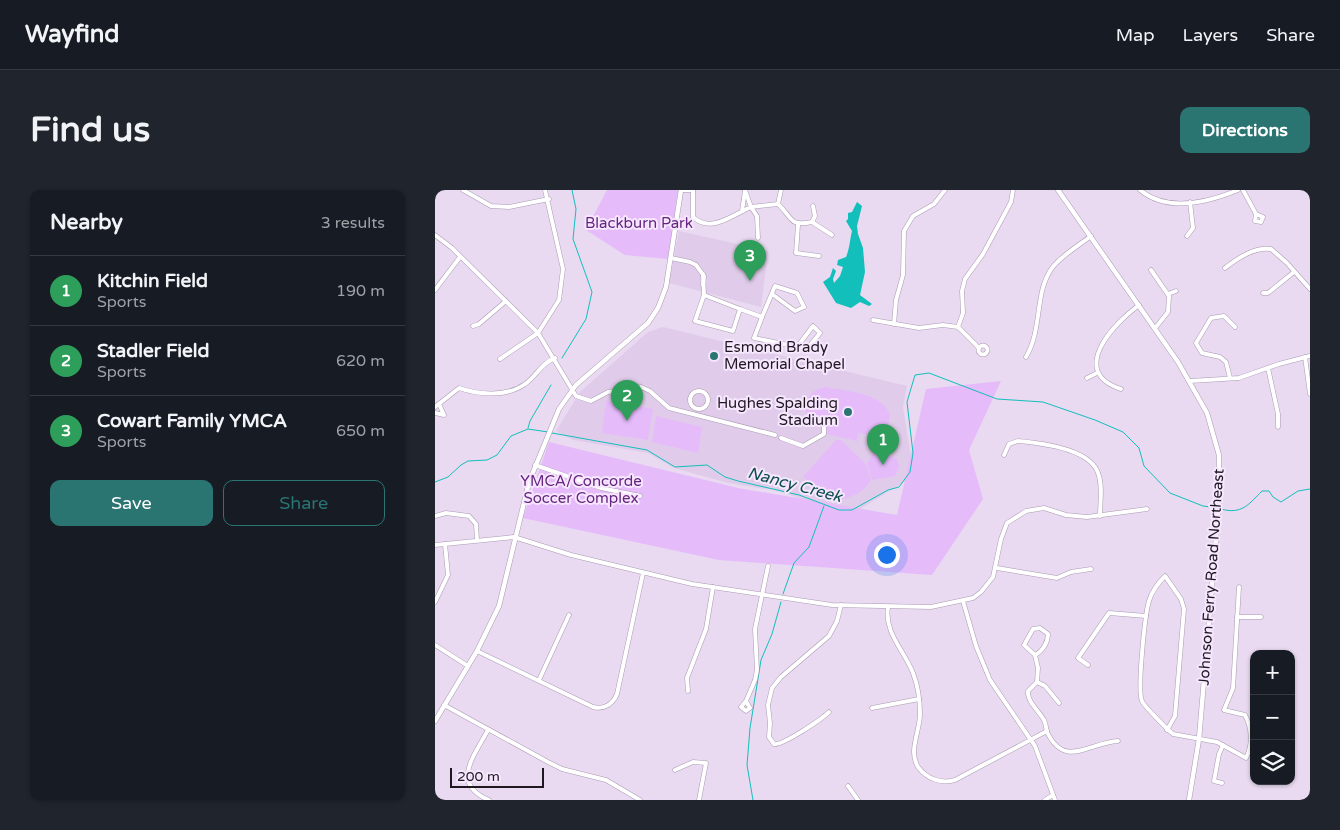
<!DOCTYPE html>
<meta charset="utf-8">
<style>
body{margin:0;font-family:"Varela Round",sans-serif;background:#20242c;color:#f1f3f6}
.controls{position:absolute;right:15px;bottom:15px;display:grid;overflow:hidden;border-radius:10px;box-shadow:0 1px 4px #0004}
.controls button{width:45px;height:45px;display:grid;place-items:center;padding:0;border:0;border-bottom:1px solid #363941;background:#171b24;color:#f1f3f6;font:25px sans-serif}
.scale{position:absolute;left:15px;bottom:12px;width:94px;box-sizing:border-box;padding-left:5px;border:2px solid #1e1820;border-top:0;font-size:14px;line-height:18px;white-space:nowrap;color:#1e1820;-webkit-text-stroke:4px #f6e6fe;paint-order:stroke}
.you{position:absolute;left:451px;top:364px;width:18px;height:18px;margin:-12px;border:4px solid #fff;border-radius:50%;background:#1a73e8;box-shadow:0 0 0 8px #1a73e833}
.badge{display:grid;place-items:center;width:32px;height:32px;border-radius:50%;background:#2a7472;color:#fff;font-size:16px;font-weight:700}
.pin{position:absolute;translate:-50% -41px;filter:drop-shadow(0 1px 2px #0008)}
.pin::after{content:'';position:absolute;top:26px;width:18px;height:15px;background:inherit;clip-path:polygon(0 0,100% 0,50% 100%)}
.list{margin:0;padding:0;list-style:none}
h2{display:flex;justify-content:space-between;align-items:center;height:65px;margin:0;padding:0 20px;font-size:21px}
h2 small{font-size:16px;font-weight:400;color:#9ea1a6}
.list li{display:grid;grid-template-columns:32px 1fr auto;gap:15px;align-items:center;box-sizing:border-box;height:70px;padding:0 20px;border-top:1px solid #363941}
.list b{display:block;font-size:19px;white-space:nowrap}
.list p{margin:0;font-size:16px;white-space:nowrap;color:#9ea1a6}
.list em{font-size:16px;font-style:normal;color:#9ea1a6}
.actions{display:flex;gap:10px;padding:15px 20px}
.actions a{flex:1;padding:11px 0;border:1px solid #2a7472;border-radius:10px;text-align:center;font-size:18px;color:#2a7472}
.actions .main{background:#2a7472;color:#fff}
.icon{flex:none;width:28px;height:28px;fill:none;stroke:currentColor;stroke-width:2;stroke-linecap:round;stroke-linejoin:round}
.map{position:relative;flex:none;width:875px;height:610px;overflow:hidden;border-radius:10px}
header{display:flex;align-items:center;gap:30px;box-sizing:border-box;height:70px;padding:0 25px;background:#171b24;border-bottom:1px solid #363941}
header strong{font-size:24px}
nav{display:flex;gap:28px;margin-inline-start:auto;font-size:18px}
.intro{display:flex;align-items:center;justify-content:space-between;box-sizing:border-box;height:120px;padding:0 30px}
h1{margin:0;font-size:35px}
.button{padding:12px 22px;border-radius:10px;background:#2a7472;color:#fff;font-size:18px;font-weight:700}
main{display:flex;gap:30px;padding:0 30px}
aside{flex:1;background:#171b24;border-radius:10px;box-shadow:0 1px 4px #0004}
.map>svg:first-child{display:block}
</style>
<header>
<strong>Wayfind</strong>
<nav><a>Map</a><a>Layers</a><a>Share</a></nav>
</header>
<div class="intro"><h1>Find us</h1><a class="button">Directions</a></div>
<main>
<aside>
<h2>Nearby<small>3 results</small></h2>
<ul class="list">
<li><span class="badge" style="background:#2e9e5b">1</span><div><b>Kitchin Field</b><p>Sports</p></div><em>190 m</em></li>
<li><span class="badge" style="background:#2e9e5b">2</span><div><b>Stadler Field</b><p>Sports</p></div><em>620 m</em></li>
<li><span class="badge" style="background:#2e9e5b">3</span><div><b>Cowart Family YMCA</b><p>Sports</p></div><em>650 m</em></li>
</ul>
<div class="actions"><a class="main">Save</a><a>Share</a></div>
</aside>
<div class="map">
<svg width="875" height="610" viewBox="0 0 875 610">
<rect width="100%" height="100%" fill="#e9d9f1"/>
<g fill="#e0ccea">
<polygon points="244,41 333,61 326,117 234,93"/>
<polygon points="228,137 472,196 468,217 475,261 479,272 472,290 414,326 344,301 293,293 239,278 213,263 138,250 121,241 145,202 213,142"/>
</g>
<g fill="#e5bbfa">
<polygon points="172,0 243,0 233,69 190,65 151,40"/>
<polygon points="566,191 534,260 548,309 497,385 284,370 88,328 114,252 303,298 462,325 491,199"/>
<path d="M 390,197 C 410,201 447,202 455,225 L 453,237 L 441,246 L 423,243 L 422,251 L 392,244 L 393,239 L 376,234 C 366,218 370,201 390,197 Z"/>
<polygon points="171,211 218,219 213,250 167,243"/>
<polygon points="221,226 267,237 263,263 217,252"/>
<path d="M 401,250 L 406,250 L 431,274 L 436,290 C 430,301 420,305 409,309 L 383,298 L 368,287 Z"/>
<polygon points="441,259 462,269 464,277 460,286 437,290 432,273"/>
</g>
<path fill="#13bfbb" d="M 422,12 L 427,16 L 422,36 L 423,44 L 428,58 L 430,82 L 425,105 L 437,114 L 434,116 L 425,112 L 416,118 L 401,113 L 388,92 L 395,87 L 398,78 L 401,81 L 398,89 L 399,93 L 405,86 L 408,77 L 402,75 L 403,70 L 411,67 C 415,58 415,48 417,41 L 411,31 L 413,29 L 413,23 L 417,22 Z"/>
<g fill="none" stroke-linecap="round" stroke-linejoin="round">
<g stroke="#13bfbb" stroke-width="1">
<polyline points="127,168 151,129 157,102 138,49 141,19 137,0"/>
<polyline points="93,238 95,231 116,195"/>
<polyline points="117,243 212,260 240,277 272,275 290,287 303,291 364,305 404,320 417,320 453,300 464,297 475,282 478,263 472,212 480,185 494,183 562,209 608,212 660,230 688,242 704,258 709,276 735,303 768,316 782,318"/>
<polyline points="0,292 13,287 26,275 33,271 52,270 62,265 76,246 93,239 113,242"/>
<path d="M 786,319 C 807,325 814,314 827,301 L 834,301 L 838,307 L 846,312 L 863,301 L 875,299"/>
<polyline points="348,404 359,373 374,357 389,316"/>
<polyline points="318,610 312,575 315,538 326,470 337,444 346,412"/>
</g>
<defs>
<g id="minor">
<polyline points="28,0 56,16 74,17 114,9"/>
<polyline points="246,0 258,0"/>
<path d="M 258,0 L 258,27 C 276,44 299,24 316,17 L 310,0"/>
<path d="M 346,0 L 343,14 C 358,28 354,37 377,32 L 380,26 L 378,16"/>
<path d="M 705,0 C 733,23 774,12 803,0"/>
<polyline points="808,0 821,24 820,31 826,32 828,27 821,24"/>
<polyline points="307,21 310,1"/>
<polyline points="377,32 397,45"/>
<polyline points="363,35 361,63 384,66"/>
<polyline points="0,45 17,58 103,143 141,206 156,211 173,202 206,197 215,201 234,218 340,245"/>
<polyline points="752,46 758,38 755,12"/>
<polyline points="323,48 322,26 316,17 343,14"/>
<polyline points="236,68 255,72 261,75 269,86 268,95"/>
<path d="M 790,78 C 803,68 819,57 836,59 L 852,73 L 875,99"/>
<polyline points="716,80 734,106 733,122 721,137"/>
<polyline points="268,84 269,105 260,131 298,141 305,119 269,105"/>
<polyline points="0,100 25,67"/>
<polyline points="828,103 833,103 859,82"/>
<polyline points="733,104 741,101"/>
<polyline points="305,119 327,127 319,148 372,159 385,143 378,136 362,157"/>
<polyline points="327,127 340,96 362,103 369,117 360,121 337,104"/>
<polyline points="438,130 484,138 508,135 523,137 544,158"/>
<polyline points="459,134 461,110 468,85 469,41 478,26 499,14 510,0"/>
<polyline points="38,136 44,134 71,111"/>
<polyline points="523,137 528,123 527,101 530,89 548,64 576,12 578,0"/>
<circle cx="548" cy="160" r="4.5"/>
<path d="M 591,167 C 608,138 599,103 617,78 C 627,65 643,56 656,46"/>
<polyline points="870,167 875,204"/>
<polyline points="65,169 103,143 124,110 128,79 110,0"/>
<polyline points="833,178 843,224 843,237"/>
<polyline points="652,188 662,183"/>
<polyline points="795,188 791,172 785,167 767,163 761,153 776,128 789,126 800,137"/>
<polyline points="755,191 804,188 844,174 875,166"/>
<path d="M 686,199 C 633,182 678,134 704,115"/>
<circle cx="264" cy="210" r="9"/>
<path d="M 0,217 L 24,198 C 44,205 72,207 90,194 C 101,187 106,173 120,168"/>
<polyline points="0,223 9,225 4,214"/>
<polyline points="346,248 368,256 389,244 389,236"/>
<path d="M 569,265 L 574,254 L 583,251 C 606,253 655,259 663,283 C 668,295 665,313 665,326"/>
<polyline points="100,275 166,298 205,306"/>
<polyline points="0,326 11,323 34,326 41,334 42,350"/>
<polyline points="0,355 79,347 136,365 257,394 397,415 496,417 538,408 546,402 558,387 566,349 572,333 591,321 609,318 631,325 652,327 712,319"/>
<polyline points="562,378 622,388 636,382 656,379"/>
<polyline points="528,411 541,456 555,490 600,556 620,610"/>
<polyline points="0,412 13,385 10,354"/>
<path d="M 453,417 C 449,443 469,460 478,483 C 483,496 485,510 485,524 C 485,541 473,561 483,577 C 492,589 506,594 520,590 L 612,541"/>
<polyline points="802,427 826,427"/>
<path d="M 605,438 L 613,444 C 613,452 608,461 600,465 L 589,455 L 598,439 Z"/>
<polyline points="0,455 33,476"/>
<path d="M 42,461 L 158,517 C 169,520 178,514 182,504 L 208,383"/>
<polyline points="600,465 603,478 602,492"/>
<polyline points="653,475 643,468 674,423 711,426"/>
<polyline points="104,490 134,425"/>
<polyline points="253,501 252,488 271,439 278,397"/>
<polyline points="311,511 315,518 311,521 306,517 311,511 320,490 322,480 320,439 333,376"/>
<path d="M 624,513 L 610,496 L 602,492 L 593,501 C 592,512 604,521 609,530 C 611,534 611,538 612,542 C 630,579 653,553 683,551"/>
<polyline points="9,515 113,572 127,579 171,590 205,610"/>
<polyline points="437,518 484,509"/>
<path d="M 394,522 C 387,529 347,556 339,554 L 334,547 L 335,533 L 333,515 L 337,498 L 346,487 L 394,446 L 402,431 L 406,415"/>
<path d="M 53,540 C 39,566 15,594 54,610"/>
<path d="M 732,540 L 740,526 L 749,419 L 746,409 L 730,386 C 723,393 717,401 714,411 C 710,424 702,500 707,511 C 708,515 733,540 738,544 L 782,552 L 811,568 C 818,555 817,538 810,525 L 789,520 L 798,498 L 804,397"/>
<polyline points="240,580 258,572 271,573 264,610"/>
<polyline points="787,593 779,591 784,564 788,555"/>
<polyline points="413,596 423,610"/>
<polyline points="610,610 618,605"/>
</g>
<g id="major">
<polyline points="623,0 743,172 772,223 784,265 784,313 764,549 754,610"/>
<polyline points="0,531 42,461 64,416 94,292 124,219 141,195 213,133 223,118 231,97 246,0"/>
</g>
</defs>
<use href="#minor" stroke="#a99bb1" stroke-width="5"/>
<use href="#major" stroke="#a99bb1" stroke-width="5.5"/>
<use href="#minor" stroke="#fff" stroke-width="4"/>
<use href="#major" stroke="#fff" stroke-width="4.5"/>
</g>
<g fill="#2a7472" stroke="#f6e6fe" stroke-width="2">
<circle cx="279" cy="166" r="5"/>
<circle cx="413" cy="222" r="5"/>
</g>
<g text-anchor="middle" stroke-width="4" stroke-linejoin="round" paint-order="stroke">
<g font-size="15" fill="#662580" stroke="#f6e6fe">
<text x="204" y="38">Blackburn Park</text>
<text x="146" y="296">YMCA/Concorde<tspan x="146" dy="17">Soccer Complex</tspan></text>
</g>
<g font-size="15" fill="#1e1820" stroke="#f6e6fe" text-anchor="start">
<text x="289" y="162">Esmond Brady<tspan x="289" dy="17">Memorial Chapel</tspan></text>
<text x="403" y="218" text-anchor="end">Hughes Spalding<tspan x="403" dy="17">Stadium</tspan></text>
</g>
<g font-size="15" fill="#1e1820" stroke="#f6e6fe">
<text transform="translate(776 387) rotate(-86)" y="5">Johnson Ferry Road Northeast</text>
</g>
<g font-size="16" font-style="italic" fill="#0b4d4b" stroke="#f6e6fe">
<text transform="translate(360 294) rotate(15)" y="6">Nancy Creek</text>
</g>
</g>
</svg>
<div class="controls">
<button>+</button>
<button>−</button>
<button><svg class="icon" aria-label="layers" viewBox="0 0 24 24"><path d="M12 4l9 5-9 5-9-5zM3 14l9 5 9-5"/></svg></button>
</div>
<div class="scale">200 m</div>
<div class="you"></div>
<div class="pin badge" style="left:448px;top:275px;background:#2e9e5b">1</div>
<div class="pin badge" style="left:192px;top:231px;background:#2e9e5b">2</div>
<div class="pin badge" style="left:315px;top:91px;background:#2e9e5b">3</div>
</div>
</main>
